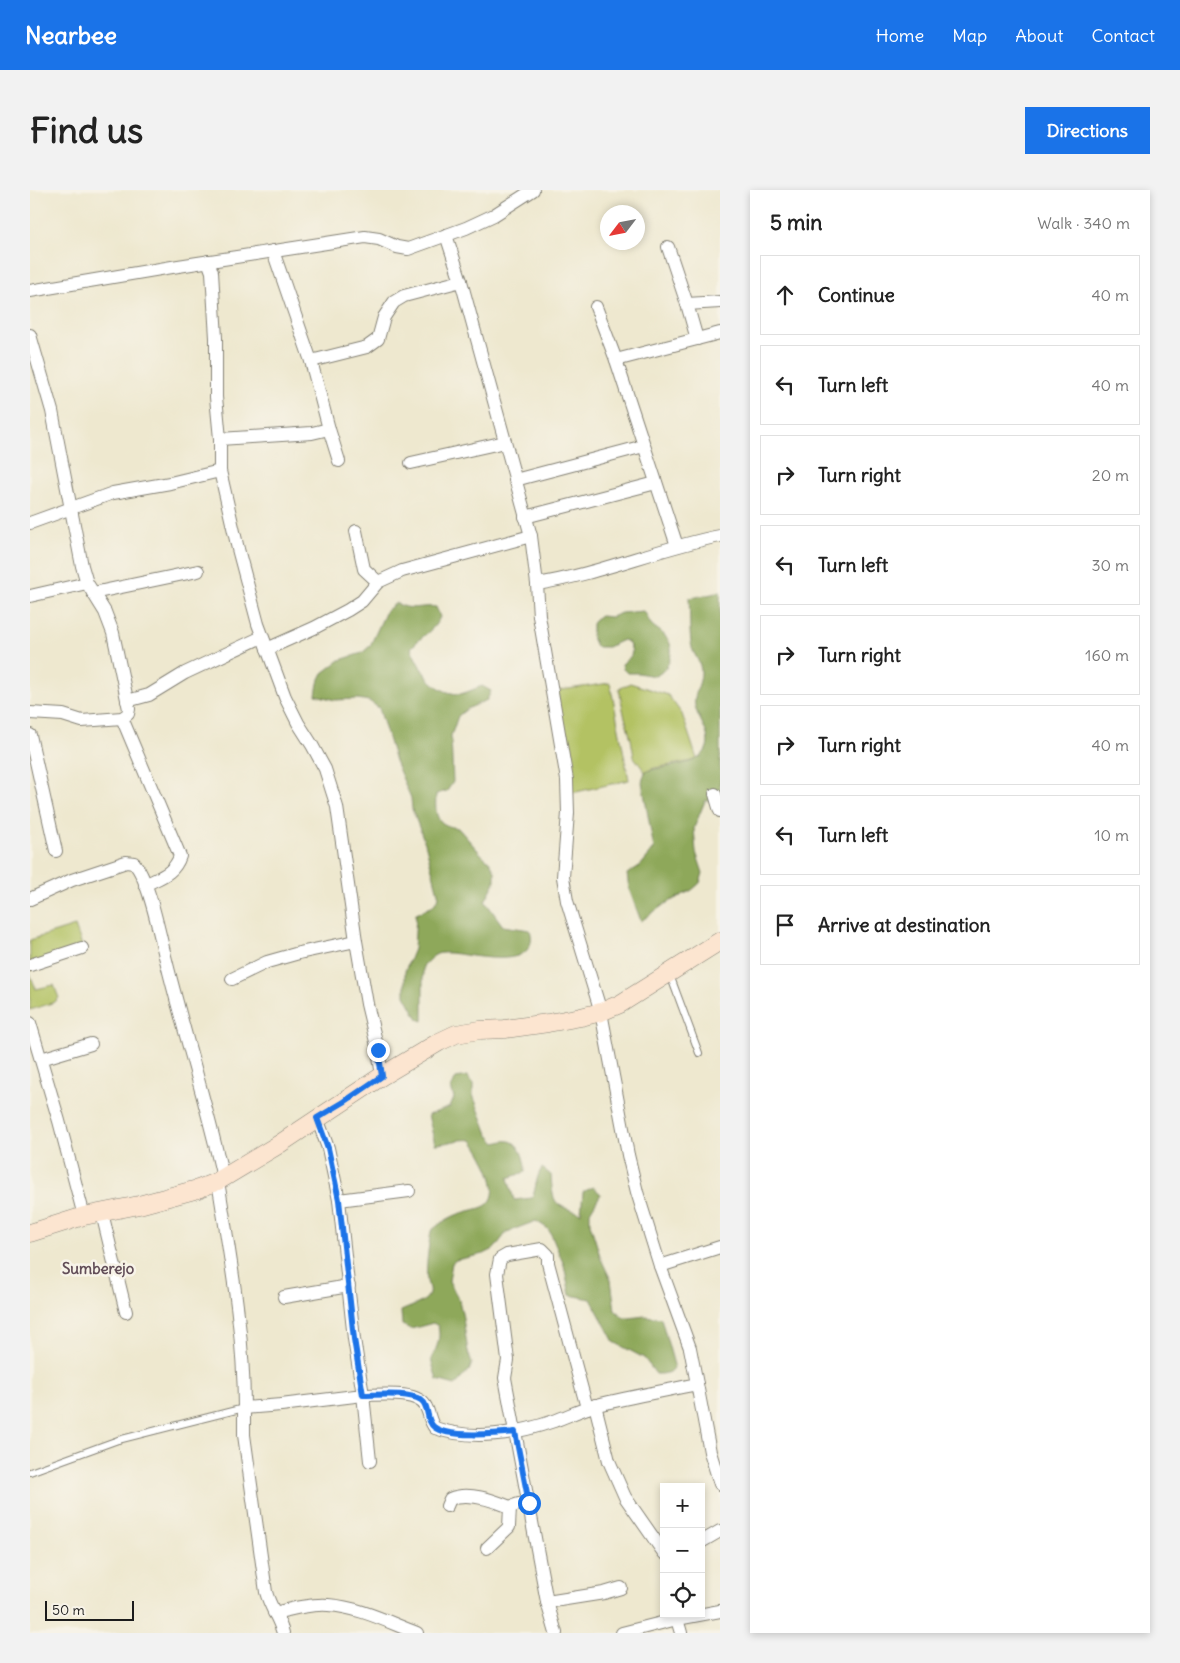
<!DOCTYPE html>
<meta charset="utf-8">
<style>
body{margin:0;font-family:Delius,sans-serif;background:#f2f2f2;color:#222}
.controls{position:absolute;right:15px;bottom:15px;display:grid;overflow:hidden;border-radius:0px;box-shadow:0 2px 8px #0003}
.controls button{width:45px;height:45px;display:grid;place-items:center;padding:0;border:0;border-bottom:1px solid #e0e0e0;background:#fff;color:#222;font:25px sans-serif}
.compass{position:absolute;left:570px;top:15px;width:45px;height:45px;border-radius:50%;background:#fff;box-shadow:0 2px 8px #0003;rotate:238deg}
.scale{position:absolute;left:15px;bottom:12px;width:89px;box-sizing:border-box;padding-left:5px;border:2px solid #1c1c1c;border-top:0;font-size:14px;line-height:18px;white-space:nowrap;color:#1c1c1c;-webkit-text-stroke:4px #f7f3e8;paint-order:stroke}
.stop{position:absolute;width:15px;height:15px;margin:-11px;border:4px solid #1a73e8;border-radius:50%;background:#fff}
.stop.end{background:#1a73e8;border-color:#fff;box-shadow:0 1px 5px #0008}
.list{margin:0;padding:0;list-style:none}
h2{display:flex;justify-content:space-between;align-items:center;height:65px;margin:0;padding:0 20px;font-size:21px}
h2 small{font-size:16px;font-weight:400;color:#767676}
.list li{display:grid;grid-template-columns:32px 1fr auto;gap:15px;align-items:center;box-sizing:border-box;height:80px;margin:0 10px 10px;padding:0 10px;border:1px solid #e0e0e0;border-radius:0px}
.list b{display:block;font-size:19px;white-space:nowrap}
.list em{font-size:16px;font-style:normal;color:#767676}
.icon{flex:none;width:28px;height:28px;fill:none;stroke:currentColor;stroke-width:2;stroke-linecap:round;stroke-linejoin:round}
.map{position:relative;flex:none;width:690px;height:1443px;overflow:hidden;border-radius:0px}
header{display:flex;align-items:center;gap:30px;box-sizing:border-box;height:70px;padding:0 25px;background:#1a73e8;color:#fff}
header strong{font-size:24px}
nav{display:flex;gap:28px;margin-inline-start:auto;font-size:18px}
.intro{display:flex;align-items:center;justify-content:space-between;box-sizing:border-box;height:120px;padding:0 30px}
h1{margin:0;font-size:35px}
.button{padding:12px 22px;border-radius:0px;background:#1a73e8;color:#fff;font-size:18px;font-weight:700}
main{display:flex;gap:30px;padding:0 30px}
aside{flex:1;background:#fff;border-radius:0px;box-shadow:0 2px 8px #0003}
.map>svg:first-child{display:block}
</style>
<header>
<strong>Nearbee</strong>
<nav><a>Home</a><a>Map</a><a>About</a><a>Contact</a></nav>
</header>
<div class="intro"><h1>Find us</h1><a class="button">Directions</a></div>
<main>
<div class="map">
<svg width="690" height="1443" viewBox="0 0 690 1443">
<rect width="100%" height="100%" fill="#f7f3e8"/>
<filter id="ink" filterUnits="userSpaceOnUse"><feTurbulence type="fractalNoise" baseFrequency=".02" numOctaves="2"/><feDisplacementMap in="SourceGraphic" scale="10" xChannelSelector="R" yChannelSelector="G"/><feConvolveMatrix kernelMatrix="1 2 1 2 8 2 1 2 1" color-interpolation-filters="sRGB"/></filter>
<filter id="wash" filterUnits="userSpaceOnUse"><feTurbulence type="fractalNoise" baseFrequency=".0096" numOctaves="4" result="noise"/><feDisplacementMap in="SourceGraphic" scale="20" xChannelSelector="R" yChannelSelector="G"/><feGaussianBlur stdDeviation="1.12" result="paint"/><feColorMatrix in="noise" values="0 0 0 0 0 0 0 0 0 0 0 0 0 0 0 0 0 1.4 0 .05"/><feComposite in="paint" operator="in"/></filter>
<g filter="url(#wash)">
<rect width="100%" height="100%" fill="#eee8cf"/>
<g fill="#b3c264" stroke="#686f40">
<polygon points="580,493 599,590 542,603 524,501"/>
<polygon points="600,493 638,505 652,524 667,569 662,571 624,578 615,582 604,567 601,549 594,524 589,499"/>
<polygon points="45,736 54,761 0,781 0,750"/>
<polygon points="0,784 6,799 24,795 29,808 25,812 0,820"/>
</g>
<g fill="#8ea85a" stroke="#55623b">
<path d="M 690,401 L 690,609 L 675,611 L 664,638 L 666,662 L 673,683 L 670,693 L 662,700 L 635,714 L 611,731 L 599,699 L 597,684 L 611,675 L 624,659 L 612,592 L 615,582 C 630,576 662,576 672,565 C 686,551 671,534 666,520 C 661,506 671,496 671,483 C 671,472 665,467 662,458 C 659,446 660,421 659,408 L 682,404 Z"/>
<path d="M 366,413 C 382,422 390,415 406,417 L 410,427 C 404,441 391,446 381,458 C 390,479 403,503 429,504 C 434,504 446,498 452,496 L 461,501 L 457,510 L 437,519 L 428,526 L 421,546 L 423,592 L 417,601 L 406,604 C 405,624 405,635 428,638 L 452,665 L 460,672 L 465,681 L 465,692 L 455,711 L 473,736 L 500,740 C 501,743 502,749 501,752 C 495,782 430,761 412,763 C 404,763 398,771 393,776 L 393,831 L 388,829 L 375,805 L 375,781 L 384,759 L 386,724 L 403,716 L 409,707 L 395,653 L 382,619 L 381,608 L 365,571 L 349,518 L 339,511 L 328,509 L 305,510 L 286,505 L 288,493 L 293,483 L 310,470 L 332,463 L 340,456 L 356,421 Z"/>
<path d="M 613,421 C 618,425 617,429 621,434 C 625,439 632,441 636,447 C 647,459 639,481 625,486 L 608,483 L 597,483 L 593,479 L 592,474 L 601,466 L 602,461 L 598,452 L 593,450 L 578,457 L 566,457 L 562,447 L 562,434 L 565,429 L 570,426 L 581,427 L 591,423 Z"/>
<path d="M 437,886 L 443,894 L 443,905 L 458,944 L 466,953 C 470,952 475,950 479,951 C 490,952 496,972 495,982 L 478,988 L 484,1010 L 502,1008 C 507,996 505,989 512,978 L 521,985 C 523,1014 523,1015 551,1023 L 553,1002 L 563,997 L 571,1004 L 560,1022 L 560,1033 L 571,1069 L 581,1090 L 585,1120 L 594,1128 L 599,1128 L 615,1126 L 631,1128 L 644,1175 C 641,1184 635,1184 626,1184 L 614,1168 L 584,1152 L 561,1109 L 540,1105 L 534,1075 L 520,1042 L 517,1038 L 506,1031 L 477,1042 L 464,1059 L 454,1064 L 426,1070 L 422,1073 L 419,1091 L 429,1110 L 433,1128 L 438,1162 L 442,1173 L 439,1181 C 433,1184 431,1191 425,1195 L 407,1190 L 401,1169 C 407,1158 411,1148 408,1136 L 403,1133 L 381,1139 L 372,1135 L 371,1121 C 377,1118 396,1112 398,1106 C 401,1101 398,1096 397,1091 C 395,1079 399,1053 401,1041 C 410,1033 421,1026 432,1023 C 440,1020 452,1019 458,1014 C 474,999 451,963 442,950 C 429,948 418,954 405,954 L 398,925 L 420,917 L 424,908 L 421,898 L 426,888 Z"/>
</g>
</g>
<g filter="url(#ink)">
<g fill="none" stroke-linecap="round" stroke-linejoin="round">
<defs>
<g id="lane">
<polyline points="640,785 669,863"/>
<polyline points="0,1282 88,1250 214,1218"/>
</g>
<g id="street">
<polyline points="638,57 657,114 690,112"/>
<polyline points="178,71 182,82 186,148 186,207 190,249 190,281 208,359 228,434 255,507 268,533 282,555 295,579 307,617 326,751 337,814 348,860 352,886"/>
<polyline points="0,101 142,77 335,47 349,49 367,57 378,59 436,38 464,25 503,0"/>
<polyline points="657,114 667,149"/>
<polyline points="566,117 586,170 647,356"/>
<polyline points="0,145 22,221 52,376 57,393 75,422 83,443 99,519 98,524 92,528 52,531 33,525 0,523"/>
<polyline points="586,170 690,143"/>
<polyline points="281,171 337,157 348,149 354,127 364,112 374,106 431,91"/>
<polyline points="299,239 309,271"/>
<polyline points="190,249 282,243 299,239 281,171 243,61"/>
<polyline points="381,273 475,252"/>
<polyline points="485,290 614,256"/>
<polyline points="495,327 626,293"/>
<polyline points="0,333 83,303 140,293 190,281"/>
<polyline points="326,341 334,379 348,392"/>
<path d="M 507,394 C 570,384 628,358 690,346"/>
<polyline points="63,403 168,381"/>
<polyline points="0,406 57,393"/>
<polyline points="237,459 284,438 318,420 332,411 348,392 372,381 501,346"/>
<polyline points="97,511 119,505 155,483 232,447"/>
<path d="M 92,528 L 150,666 C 144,684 130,687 115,695"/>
<polyline points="0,545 26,661"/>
<polyline points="685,604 690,621"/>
<path d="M 0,709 L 42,690 L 96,672 L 104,673 C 119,689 130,747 136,770 C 154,843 177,915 193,988"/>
<polyline points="0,775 52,758"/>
<polyline points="202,789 237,772 269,763 326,751"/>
<polyline points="0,833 29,931 54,1026"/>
<polyline points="11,869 61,854"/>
<path d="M 188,991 C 200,1067 214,1141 214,1218 L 251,1215 L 333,1205 L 324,1149 L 309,1010 L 298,958 L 287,928"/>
<polyline points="309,1010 379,1001"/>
<polyline points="72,1023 96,1122"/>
<polyline points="630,1076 690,1057"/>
<polyline points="254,1107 319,1096"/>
<polyline points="667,1194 680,1262 690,1294"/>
<polyline points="565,1215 579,1271 595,1307 634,1363"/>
<path d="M 214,1218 L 214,1245 L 236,1402 C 240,1417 249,1428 253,1443"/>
<path d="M 340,1271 L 333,1205 C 349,1205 388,1200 396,1217 C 400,1224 399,1231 405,1238 C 442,1251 487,1244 524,1231 C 538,1226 552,1219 567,1215 C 600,1207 634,1201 667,1194 L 660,1158 L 630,1076 L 607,1002 L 598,965 L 571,822 L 537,711 L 533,687 L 538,623 L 537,590 L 509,426 L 507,394 L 501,346 L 431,91 L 416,45"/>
<path d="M 417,1316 L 420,1309 C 438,1301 463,1310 480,1317"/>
<polyline points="671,1352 690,1341"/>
<polyline points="457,1358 479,1337 480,1317 489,1314 499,1313"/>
<polyline points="517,1412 574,1403 591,1398"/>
<path d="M 244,1423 C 261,1419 280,1414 298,1415 C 329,1417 358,1432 387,1443"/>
<polyline points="647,1429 651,1443"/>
<polyline points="526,1443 517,1412 475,1188 478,1170 467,1084 470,1069 477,1065 512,1059 518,1065 518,1073 557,1218"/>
<polyline points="592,1443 647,1429 690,1421"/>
</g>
<polyline id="secondary" points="0,1043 54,1026 109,1015 168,999 188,991 248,955 352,886 409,852 426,844 450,840 475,839 518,833 551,827 571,822 590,814 690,751"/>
</defs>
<use href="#lane" stroke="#858276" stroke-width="8"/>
<use href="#street" stroke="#858276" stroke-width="14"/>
<use href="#secondary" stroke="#858276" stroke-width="19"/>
<use href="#lane" stroke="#fff" stroke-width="6"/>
<use href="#street" stroke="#fff" stroke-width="12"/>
<use href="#secondary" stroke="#fce5d0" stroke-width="18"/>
</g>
</g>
<g fill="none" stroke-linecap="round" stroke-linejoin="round" filter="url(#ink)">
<path stroke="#1a73e8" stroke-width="6" d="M 348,860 L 352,886 L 314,912 L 287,928 L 298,958 L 309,1010 L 324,1149 L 333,1205 C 348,1205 379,1202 391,1210 C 400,1216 395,1230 404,1237 C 417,1248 467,1244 485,1242 L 499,1313"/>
</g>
<g text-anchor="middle" stroke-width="5" stroke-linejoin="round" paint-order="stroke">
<g font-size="15" font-weight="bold" fill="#624e58" stroke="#f7f3e8">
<text x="68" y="1084">Sumberejo</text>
</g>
</g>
</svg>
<div class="controls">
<button>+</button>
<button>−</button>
<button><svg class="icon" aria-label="locate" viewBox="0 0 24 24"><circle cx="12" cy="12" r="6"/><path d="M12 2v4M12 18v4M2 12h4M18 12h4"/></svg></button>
</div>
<svg class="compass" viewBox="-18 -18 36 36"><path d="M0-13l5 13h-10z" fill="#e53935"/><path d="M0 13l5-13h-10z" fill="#767676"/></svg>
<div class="scale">50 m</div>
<div class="stop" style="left:499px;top:1313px"></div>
<div class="stop end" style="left:348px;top:860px"></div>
</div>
<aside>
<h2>5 min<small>Walk · 340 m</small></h2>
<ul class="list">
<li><svg class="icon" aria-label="ahead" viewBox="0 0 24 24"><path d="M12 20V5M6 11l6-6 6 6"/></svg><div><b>Continue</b></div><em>40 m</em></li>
<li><svg class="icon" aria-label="left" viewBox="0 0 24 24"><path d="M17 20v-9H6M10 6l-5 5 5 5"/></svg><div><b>Turn left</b></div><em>40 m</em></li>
<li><svg class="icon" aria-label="right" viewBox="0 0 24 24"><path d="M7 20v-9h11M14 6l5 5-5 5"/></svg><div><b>Turn right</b></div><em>20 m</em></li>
<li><svg class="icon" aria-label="left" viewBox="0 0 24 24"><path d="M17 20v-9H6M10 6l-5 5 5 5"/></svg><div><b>Turn left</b></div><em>30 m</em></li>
<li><svg class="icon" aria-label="right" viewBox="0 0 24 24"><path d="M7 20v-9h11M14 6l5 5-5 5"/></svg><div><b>Turn right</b></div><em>160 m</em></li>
<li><svg class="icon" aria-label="right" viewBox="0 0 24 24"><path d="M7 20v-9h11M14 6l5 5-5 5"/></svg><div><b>Turn right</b></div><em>40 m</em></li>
<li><svg class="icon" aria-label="left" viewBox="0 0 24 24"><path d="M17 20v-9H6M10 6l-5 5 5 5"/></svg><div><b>Turn left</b></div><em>10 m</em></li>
<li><svg class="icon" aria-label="arrive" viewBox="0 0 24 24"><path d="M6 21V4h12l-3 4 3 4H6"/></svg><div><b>Arrive at destination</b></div></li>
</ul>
</aside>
</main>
